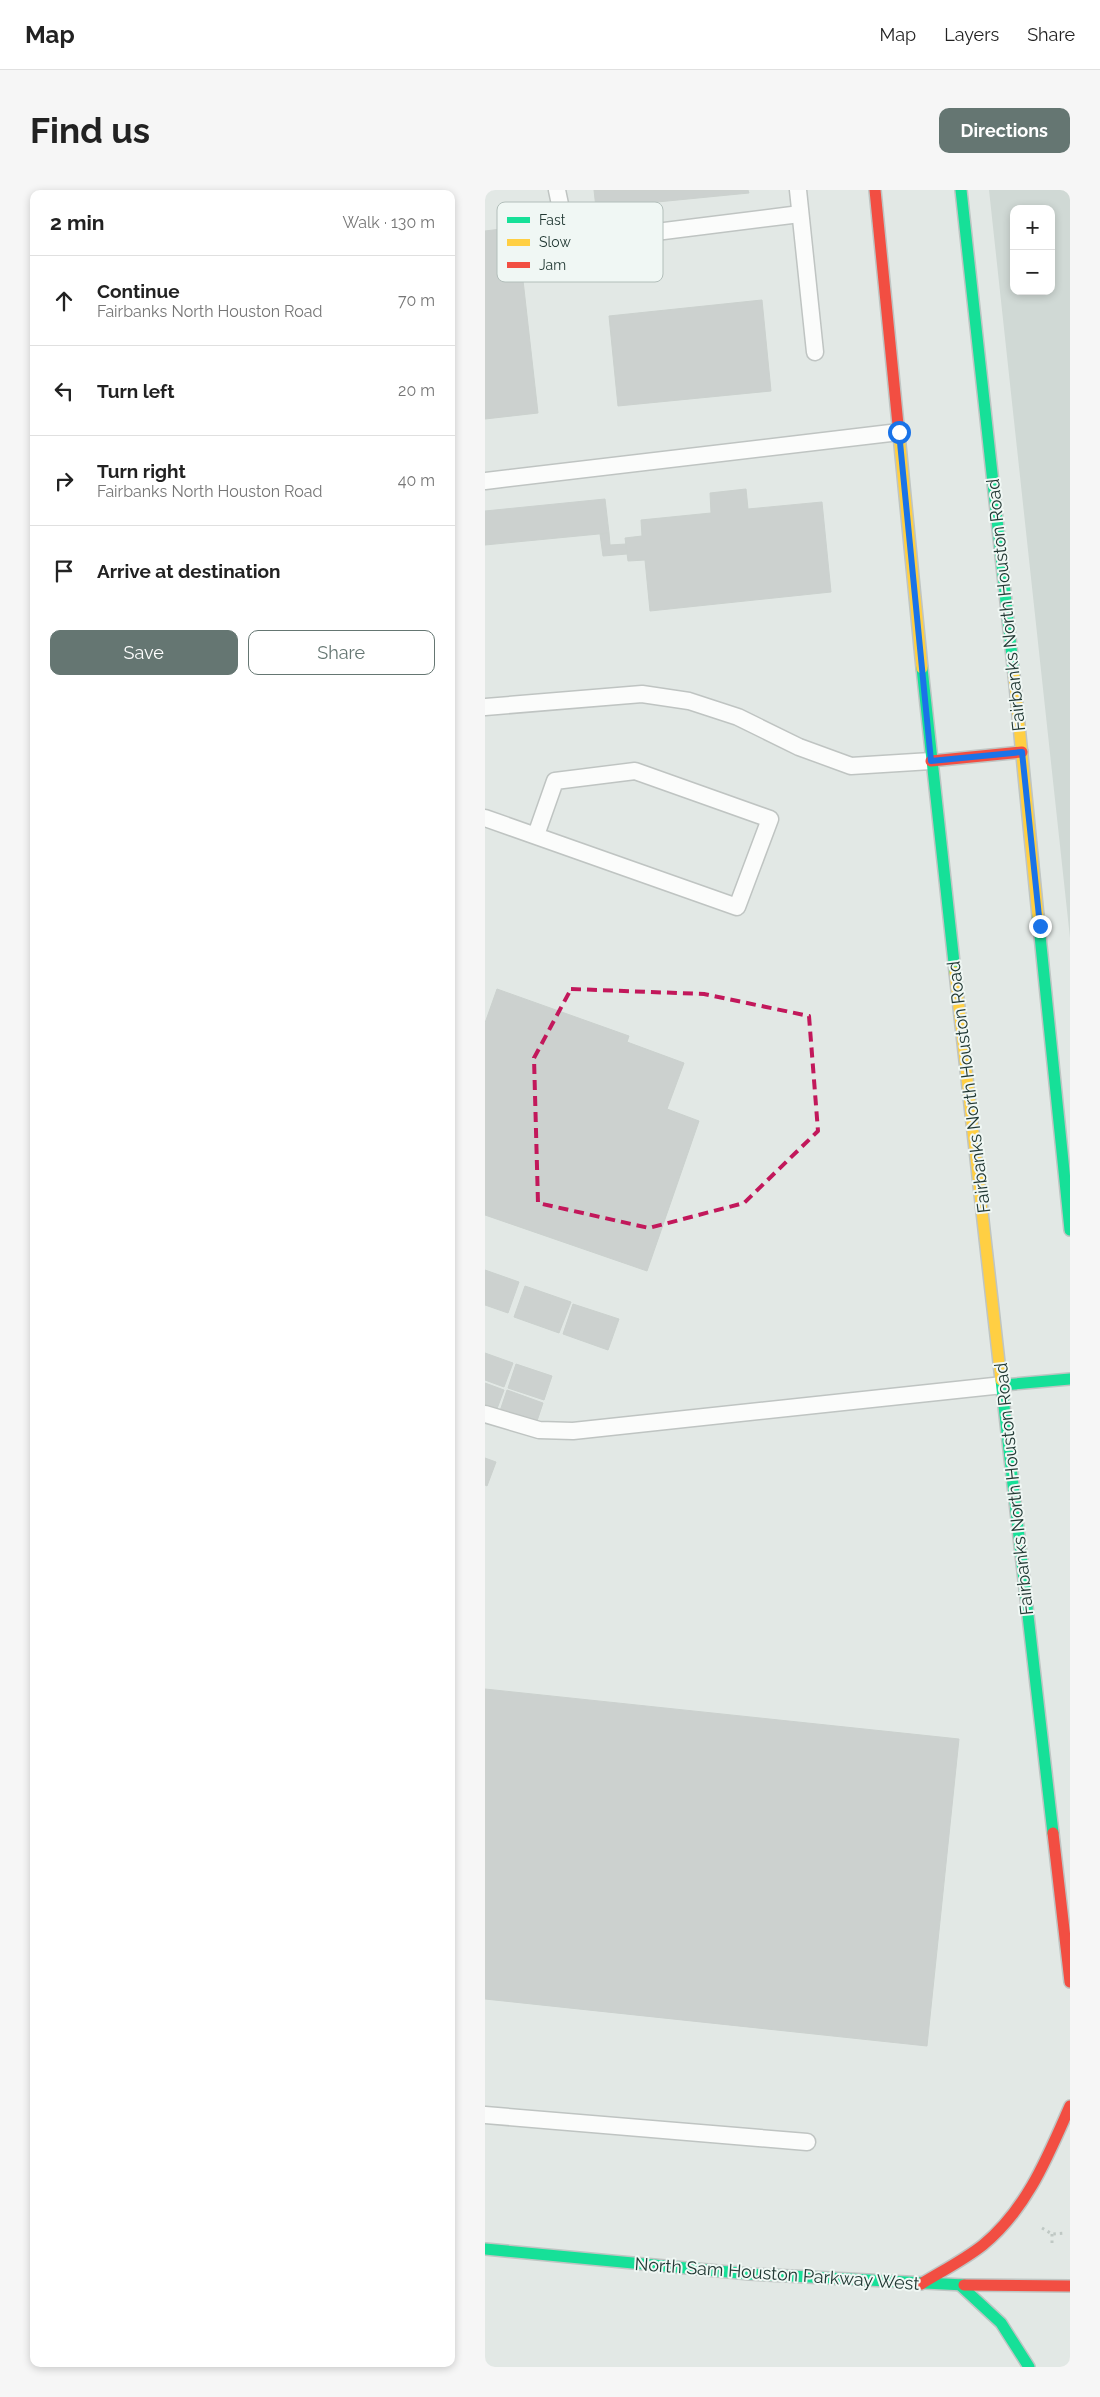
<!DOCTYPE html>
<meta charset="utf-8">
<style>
body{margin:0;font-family:Raleway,sans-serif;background:#f6f6f6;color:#222}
.controls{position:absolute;right:15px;top:15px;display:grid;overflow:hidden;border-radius:10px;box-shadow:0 2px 8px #0003}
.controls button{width:45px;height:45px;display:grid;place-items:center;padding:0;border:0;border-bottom:1px solid #e0e0e0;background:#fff;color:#222;font:25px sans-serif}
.stop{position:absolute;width:15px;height:15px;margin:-11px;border:4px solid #1a73e8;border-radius:50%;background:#fff}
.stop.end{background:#1a73e8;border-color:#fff;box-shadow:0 1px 5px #0008}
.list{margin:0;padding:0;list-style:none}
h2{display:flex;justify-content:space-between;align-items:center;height:65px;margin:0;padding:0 20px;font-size:21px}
h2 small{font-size:16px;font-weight:400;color:#767676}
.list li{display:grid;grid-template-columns:32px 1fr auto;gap:15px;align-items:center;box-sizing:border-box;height:90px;padding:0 20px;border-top:1px solid #e0e0e0}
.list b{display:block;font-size:19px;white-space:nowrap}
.list p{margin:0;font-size:16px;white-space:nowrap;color:#767676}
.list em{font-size:16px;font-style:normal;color:#767676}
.actions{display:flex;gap:10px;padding:15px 20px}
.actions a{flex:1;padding:11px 0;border:1px solid #657672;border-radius:10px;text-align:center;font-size:18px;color:#657672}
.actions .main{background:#657672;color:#fff}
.icon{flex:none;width:28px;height:28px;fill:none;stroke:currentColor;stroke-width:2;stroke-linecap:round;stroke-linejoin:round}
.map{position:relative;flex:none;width:585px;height:2177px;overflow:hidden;border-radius:10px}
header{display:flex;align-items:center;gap:30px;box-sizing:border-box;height:70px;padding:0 25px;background:#fff;border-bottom:1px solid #e0e0e0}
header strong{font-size:24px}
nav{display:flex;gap:28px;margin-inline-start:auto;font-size:18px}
.intro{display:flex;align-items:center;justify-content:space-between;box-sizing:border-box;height:120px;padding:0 30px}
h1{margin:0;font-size:35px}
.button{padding:12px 22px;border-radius:10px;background:#657672;color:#fff;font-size:18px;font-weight:700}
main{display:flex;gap:30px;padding:0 30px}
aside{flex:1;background:#fff;border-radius:10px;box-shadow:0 2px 8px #0003}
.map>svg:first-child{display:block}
</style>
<header>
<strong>Map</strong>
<nav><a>Map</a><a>Layers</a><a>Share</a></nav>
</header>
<div class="intro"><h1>Find us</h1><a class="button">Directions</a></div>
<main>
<aside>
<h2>2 min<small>Walk · 130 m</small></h2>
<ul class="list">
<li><svg class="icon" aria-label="ahead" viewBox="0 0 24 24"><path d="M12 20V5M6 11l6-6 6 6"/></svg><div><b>Continue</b><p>Fairbanks North Houston Road</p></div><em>70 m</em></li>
<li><svg class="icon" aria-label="left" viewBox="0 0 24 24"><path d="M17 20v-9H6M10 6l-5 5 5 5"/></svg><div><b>Turn left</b></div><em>20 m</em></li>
<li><svg class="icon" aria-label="right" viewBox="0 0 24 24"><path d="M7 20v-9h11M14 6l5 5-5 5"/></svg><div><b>Turn right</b><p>Fairbanks North Houston Road</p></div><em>40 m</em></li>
<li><svg class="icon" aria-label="arrive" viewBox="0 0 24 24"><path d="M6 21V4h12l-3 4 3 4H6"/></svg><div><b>Arrive at destination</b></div></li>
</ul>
<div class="actions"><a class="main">Save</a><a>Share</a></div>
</aside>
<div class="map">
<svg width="585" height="2177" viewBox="0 0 585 2177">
<rect width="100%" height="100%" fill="#e2e8e5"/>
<path fill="#d0d9d5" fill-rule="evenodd" d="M 504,0 L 585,0 L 585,748 ZM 529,19 L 566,19 L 566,101 L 529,101 Z"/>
<g fill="#ccd1cf" stroke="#cbd1ce">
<polygon points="109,0 263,0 264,3 111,18"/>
<polygon points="32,37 53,223 0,229 0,41"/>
<polygon points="277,110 286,201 133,216 124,126"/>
<polygon points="261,299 263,319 337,312 346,402 165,421 160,370 143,371 140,348 157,346 156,330 226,323 225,303"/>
<polygon points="120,309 124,343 0,355 0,321"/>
<polygon points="124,343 125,355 141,354 142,364 118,366 115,344"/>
<polygon points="12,799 144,846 142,852 199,873 182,919 214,931 162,1081 0,1025 0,833"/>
<polygon points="0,1080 34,1092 23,1123 0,1115"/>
<polygon points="40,1096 86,1112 74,1143 29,1127"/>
<polygon points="88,1114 134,1129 123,1160 78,1144"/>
<polygon points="0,1163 28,1173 19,1197 0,1190"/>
<polygon points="31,1174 67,1186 59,1210 23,1198"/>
<polygon points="0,1193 19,1200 10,1224 0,1220"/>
<polygon points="22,1200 58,1213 50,1237 14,1224"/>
<polygon points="0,1268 11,1272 2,1296 0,1295"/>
<polygon points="0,1499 474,1549 442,1856 0,1809"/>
</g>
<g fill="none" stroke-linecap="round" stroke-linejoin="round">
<defs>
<g id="lane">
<polyline points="72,0 83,53 315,24"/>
<polyline points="313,0 330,162"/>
<polyline points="0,291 414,242"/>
<polyline points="0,517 157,504 204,511 253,527 314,557 366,576 446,571"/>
<polyline points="0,628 252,717 285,629 150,581 70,591 51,645"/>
<polyline points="0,1224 54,1240 88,1241 518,1195"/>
<polyline points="0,1925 322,1952"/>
</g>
<g id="fast">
<polyline points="476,0 529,485"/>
<polyline points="437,478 470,782"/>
<polyline points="553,726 585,1040"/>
<polyline points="516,1190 568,1643"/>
<polyline points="518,1195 585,1189"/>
<polyline points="0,2059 265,2084 479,2095"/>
<polyline points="475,2095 516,2133 544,2177"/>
</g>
<g id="slow">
<polyline points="414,245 437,478"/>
<polyline points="529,485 553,726"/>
<polyline points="470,782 516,1190"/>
</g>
<g id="jam">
<polyline points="390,0 414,245"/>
<polyline points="446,571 537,562"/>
<polyline points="568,1643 585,1792"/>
<path d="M 436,2094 C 457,2081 479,2070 498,2055 C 542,2019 563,1966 585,1916"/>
<polyline points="479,2095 585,2096"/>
</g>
</defs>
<use href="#lane" stroke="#bfc4c2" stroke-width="19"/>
<use href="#fast" stroke="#bfc5c3" stroke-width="14"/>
<use href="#slow" stroke="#bfc5c3" stroke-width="14"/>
<use href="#jam" stroke="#bfc5c3" stroke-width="14"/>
<g stroke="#bfc8c4" stroke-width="3" stroke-dasharray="2.5 4" stroke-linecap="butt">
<polyline points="557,2038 567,2044 580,2043"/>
<polyline points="567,2044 567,2055"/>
</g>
<use href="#lane" stroke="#fbfcfb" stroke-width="16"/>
<use href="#fast" stroke="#16e098" stroke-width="11"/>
<use href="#slow" stroke="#ffcf43" stroke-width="11"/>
<use href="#jam" stroke="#f24e42" stroke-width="11"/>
</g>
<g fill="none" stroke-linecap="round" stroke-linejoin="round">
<polyline stroke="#1a73e8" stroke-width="6" points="414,242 446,571 537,562 555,736"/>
</g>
<path fill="none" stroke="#c2185b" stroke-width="4" stroke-dasharray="10 6" stroke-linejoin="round" d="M 86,799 L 219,804 L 324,826 L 333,941 L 259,1013 L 164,1038 L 53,1013 L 49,868 Z"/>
<g text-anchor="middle" stroke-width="4" stroke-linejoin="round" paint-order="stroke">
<g font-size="18" fill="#223934" stroke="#f0f7f4">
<text transform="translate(521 415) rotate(-96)" y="6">Fairbanks North Houston Road</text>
<text transform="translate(484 897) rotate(-97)" y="6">Fairbanks North Houston Road</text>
<text transform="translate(529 1299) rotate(-96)" y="6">Fairbanks North Houston Road</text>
<text transform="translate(292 2084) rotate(4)" y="6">North Sam Houston Parkway West</text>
</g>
</g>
<rect x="12" y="12" width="166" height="80" rx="8" fill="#f0f7f4" stroke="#b2beba" stroke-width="1"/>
<rect x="22" y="27" width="23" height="6" fill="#16e098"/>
<rect x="22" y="49" width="23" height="7" fill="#ffcf43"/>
<rect x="22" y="72" width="23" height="6" fill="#f24e42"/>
<g font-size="14" fill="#223934">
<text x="54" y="35">Fast</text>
<text x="54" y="57">Slow</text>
<text x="54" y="80">Jam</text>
</g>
</svg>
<div class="controls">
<button>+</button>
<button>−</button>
</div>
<div class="stop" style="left:414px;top:242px"></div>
<div class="stop end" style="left:555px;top:736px"></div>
</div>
</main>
